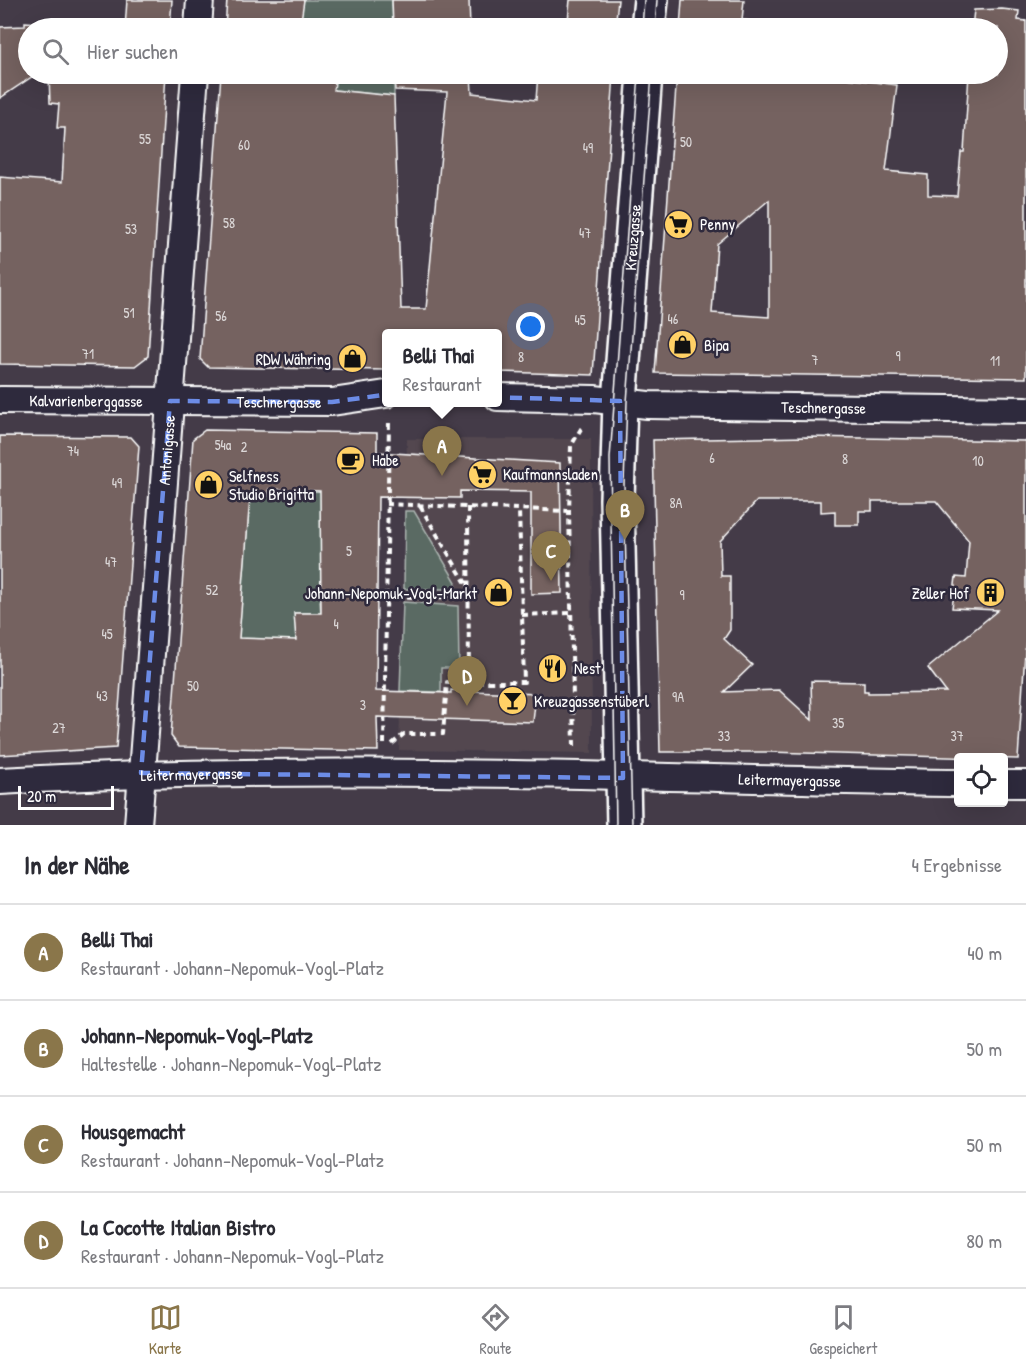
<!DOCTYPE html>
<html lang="de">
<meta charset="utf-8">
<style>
body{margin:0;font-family:"Patrick Hand",sans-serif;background:#f7f7f7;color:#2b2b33}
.controls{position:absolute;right:18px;bottom:18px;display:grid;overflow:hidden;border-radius:6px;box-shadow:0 6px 24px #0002}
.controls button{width:54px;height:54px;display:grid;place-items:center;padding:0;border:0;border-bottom:2px solid #e1e1e2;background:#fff;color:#2b2b33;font:30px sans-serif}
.scale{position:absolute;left:18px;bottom:15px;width:96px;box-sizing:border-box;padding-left:6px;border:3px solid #fff;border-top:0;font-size:16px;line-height:21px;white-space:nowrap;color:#fff;-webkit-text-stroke:4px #2f2a3d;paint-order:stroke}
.you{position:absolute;left:531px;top:327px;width:21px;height:21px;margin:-15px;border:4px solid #fff;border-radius:50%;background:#1a73e8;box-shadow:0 0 0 9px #1a73e833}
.badge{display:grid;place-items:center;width:39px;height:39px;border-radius:50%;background:#8a764a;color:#fff;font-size:20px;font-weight:700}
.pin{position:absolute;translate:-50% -50px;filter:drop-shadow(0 2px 3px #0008)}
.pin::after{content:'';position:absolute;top:32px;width:21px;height:18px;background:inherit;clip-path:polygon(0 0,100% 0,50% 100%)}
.popup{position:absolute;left:382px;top:329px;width:120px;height:78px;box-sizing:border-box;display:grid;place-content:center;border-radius:6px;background:#fff;filter:drop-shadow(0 2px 4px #0005);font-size:20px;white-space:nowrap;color:#7c7c81}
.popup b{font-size:22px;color:#2b2b33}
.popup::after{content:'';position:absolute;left:50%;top:100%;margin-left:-12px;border:12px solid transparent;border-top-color:#fff}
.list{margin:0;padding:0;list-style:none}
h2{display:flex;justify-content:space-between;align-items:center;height:78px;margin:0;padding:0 24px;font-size:26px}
h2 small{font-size:20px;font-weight:400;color:#7c7c81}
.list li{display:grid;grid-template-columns:39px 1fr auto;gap:18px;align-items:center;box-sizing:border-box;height:96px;padding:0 24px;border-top:2px solid #e1e1e2}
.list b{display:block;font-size:22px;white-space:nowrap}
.list p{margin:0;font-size:20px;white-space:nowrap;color:#7c7c81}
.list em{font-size:20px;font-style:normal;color:#7c7c81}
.icon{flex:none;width:33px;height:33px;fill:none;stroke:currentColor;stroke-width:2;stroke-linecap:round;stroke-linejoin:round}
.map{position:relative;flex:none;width:1026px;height:825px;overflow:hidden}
.search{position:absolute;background:#fff;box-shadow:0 6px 24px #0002;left:18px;right:18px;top:18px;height:66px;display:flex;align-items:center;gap:15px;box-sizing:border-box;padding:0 21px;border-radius:33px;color:#7c7c81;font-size:22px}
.sheet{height:462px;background:#fff}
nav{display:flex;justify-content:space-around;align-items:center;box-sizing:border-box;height:84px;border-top:2px solid #e1e1e2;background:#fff;font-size:16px;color:#7c7c81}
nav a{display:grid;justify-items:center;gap:3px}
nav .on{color:#8a764a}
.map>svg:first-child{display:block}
</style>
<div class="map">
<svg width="1026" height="825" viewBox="0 0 1026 825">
<rect width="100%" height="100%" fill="#443b48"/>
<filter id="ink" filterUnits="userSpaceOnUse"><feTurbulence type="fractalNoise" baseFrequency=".0167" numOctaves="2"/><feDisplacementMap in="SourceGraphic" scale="12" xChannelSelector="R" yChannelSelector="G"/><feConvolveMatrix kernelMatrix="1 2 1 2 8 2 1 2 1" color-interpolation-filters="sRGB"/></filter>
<g filter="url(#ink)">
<polygon fill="#524750" points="407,439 591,439 592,753 399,750"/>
<g fill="#5a6b63" stroke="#acb5b1" stroke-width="1.5">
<polygon points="304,0 392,0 393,28 283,28 283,18 299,11"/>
<polygon points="291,74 394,74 394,96 334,90 334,82 294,77"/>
<polygon points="324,488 326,601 320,601 321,616 314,619 313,613 294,613 326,687 232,637 241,609 250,494 268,496 269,489"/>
<polygon points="405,511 414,511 456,582 455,589 404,589"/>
<polygon points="403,602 458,606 459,668 441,668 441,692 400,691"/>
</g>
<g fill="#746261" stroke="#fff" stroke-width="1.5" fill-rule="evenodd">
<polygon points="127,0 172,0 170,28 125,28"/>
<polygon points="227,0 304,0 300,28 225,28"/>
<polygon points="392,0 469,0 470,28 393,28"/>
<polygon points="570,0 618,0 615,28 541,28 542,21 568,21"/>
<polygon points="682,0 744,0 742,20 825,28 680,28"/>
<path d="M 1002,9 L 1019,11 L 1018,20 L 1026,21 L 1026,378 L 655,373 L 677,74 L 830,74 L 829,76 L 897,85 L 886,171 L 928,175 L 928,195 L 957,196 L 961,152 L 964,152 L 969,74 L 998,74 L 998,28 L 972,28 L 974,10 ZM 769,200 L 769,317 L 712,313 L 717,244 Z"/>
<polygon points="25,22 106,28 28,28 28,74 36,74 0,98 0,27 25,26"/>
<polygon points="49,74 166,74 148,356 135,366 0,364 0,177 62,182 65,128 57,128 59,104 50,103"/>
<polygon points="221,74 289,74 289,77 335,82 334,90 394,96 401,309 426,309 447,92 395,90 394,74 471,74 472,93 536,100 538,74 614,74 593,375 498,372 498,333 387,333 387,370 208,367 200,359"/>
<path d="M 205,430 L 377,433 L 377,452 L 560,463 L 562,593 L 531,594 L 531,492 L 460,491 L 460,498 L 378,497 L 376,691 L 451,693 L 451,690 L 536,694 L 533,722 L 377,717 L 378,751 L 179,747 L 171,736 L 193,439 ZM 269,489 L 320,491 L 321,613 L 294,613 L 296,640 L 239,638 L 250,497 L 269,496 Z"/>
<polygon points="0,436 131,437 139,446 116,748 0,755"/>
<path d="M 808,437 L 1026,441 L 1026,637 L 1018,759 L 768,752 L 660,752 L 653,440 ZM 757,501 L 821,501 L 821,512 L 835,511 L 835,525 L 859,525 L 859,511 L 872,511 L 872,501 L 936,501 L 969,541 L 966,578 L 956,577 L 952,608 L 998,610 L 928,668 L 946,692 L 868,693 L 868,691 L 864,691 L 864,682 L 811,681 L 812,720 L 779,690 L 724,692 L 752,665 L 724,639 L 730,630 L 730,576 L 721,576 L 720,541 Z"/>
</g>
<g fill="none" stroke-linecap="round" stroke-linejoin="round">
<defs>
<g id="street">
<polyline points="198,28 200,0"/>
<path id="s1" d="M 498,397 L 594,399 L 648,405 L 1026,410"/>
<path id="s2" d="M 0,400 L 332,402 L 386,394"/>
<path id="s3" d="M 0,781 C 319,763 639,778 958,783"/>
<polyline points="1004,784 1026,784"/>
<path id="s4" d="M 138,825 L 195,74"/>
</g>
<g id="secondary">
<polyline points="648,28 651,0"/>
<path id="s5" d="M 624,825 L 617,499 L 620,401 L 645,74"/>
</g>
</defs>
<use href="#street" stroke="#fff" stroke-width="30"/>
<use href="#secondary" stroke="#fff" stroke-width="38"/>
<g stroke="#fff" stroke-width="4" stroke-dasharray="6 4.5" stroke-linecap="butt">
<polyline points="386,504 569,511"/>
<polyline points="420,506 467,585"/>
<polyline points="468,507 469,682"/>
<polyline points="386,598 469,597"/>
<polyline points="522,615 571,613"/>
<polyline points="384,744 389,421"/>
<polyline points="392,744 404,734 443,734 447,682 524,682 519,510"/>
<polyline points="574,746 569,511 571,446 582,427"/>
</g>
<use href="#street" stroke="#2f2a3d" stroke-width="26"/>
<use href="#secondary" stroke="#2f2a3d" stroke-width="33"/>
<g stroke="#fff" stroke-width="1.5">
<polyline points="642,28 644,0"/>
<polyline points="655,28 657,0"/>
<polyline points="616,825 610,458 639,74"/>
<polyline points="632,825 624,483 627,402 652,74"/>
</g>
</g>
</g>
<path fill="none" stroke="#6c8ce6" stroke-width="4.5" stroke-dasharray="12 8" stroke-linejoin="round" d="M 390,394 L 620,401 L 623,778 L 141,773 L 170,401 L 332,402 Z"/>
<defs>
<symbol id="supermarket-disc" viewBox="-11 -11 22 22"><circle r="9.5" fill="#ffd166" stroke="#2f2a3d"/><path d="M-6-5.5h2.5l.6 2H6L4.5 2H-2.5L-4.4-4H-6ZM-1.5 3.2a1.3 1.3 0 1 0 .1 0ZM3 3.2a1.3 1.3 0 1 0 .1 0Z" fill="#111"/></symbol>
<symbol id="shop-disc" viewBox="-11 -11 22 22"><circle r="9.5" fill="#ffd166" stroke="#2f2a3d"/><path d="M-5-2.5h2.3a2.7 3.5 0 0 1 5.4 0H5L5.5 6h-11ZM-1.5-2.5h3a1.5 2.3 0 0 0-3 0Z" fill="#111"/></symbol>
<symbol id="cafe-disc" viewBox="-11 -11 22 22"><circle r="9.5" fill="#ffd166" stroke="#2f2a3d"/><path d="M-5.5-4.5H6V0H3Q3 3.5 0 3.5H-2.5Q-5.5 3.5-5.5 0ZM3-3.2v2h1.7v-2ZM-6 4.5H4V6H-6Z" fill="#111"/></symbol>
<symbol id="building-disc" viewBox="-11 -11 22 22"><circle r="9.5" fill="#ffd166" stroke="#2f2a3d"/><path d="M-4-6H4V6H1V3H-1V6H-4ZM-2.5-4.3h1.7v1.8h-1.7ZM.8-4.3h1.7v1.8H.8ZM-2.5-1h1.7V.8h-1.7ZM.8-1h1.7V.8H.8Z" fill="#111"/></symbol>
<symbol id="restaurant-disc" viewBox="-11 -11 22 22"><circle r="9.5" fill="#ffd166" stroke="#2f2a3d"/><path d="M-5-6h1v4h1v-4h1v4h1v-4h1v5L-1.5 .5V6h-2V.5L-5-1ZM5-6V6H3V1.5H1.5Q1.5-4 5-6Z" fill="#111"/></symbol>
<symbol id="bar-disc" viewBox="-11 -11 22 22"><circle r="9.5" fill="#ffd166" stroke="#2f2a3d"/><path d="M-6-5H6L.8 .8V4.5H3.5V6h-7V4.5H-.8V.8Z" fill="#111"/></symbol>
</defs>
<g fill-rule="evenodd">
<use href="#supermarket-disc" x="662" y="208" width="33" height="33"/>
<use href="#shop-disc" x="666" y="328" width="33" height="33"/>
<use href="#shop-disc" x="336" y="342" width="33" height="33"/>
<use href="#cafe-disc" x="334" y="444" width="33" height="33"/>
<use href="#supermarket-disc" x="466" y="458" width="33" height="33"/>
<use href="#shop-disc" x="192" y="468" width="33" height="33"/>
<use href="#shop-disc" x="482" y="576" width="33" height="33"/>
<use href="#building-disc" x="974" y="576" width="33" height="33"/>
<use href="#restaurant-disc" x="536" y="652" width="33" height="33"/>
<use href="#bar-disc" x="496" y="684" width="33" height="33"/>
</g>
<g text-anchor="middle" stroke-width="5" stroke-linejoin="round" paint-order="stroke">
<g font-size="14" fill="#dcd8d8">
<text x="145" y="144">55</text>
<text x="686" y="147">50</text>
<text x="244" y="150">60</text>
<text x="588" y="153">49</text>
<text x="229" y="228">58</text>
<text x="131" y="234">53</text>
<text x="585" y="238">47</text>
<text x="129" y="318">51</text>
<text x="221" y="321">56</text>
<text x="673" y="324">46</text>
<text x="580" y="325">45</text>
<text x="88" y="359">71</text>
<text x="898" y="361">9</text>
<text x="521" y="362">8</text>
<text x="815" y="365">7</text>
<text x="995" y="366">11</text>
<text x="223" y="450">54a</text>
<text x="244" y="452">2</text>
<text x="73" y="456">74</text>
<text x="712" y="463">6</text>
<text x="845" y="464">8</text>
<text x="978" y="466">10</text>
<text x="117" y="488">49</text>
<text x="676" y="508">8A</text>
<text x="349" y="556">5</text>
<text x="111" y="567">47</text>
<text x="212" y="595">52</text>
<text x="682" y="600">9</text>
<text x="336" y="629">4</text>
<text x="107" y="639">45</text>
<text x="193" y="691">50</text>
<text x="102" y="701">43</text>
<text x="678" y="702">9A</text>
<text x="363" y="710">3</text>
<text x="838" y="728">35</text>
<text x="59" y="733">27</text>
<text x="724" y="741">33</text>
<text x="957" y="741">37</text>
</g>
<g font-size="16" fill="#fff" stroke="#2f2a3d" text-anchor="start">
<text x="700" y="230">Penny</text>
<text x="704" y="351">Bipa</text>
<text x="331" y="365" text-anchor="end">RDW Währing</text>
<text x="372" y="466">Habe</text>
<text x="503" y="480">Kaufmannsladen</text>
<text x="229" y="482">Selfness<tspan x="229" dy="18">Studio Brigitta</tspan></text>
<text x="477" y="599" text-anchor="end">Johann-Nepomuk-Vogl-Markt</text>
<text x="969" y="599" text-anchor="end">Zeller Hof</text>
<text x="574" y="674">Nest</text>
<text x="534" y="707">Kreuzgassenstüberl</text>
</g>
<g font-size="16" fill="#fff" stroke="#2f2a3d">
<text dy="6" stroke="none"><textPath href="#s5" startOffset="588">Kreuzgasse</textPath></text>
<text dy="6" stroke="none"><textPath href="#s2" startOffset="86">Kalvarienberggasse</textPath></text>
<text dy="6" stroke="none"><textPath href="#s2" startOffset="279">Teschnergasse</textPath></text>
<text dy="6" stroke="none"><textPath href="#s1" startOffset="326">Teschnergasse</textPath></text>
<text dy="6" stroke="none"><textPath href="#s4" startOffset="376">Antonigasse</textPath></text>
<text dy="6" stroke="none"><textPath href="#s3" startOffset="192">Leitermayergasse</textPath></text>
<text dy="6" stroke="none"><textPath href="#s3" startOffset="790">Leitermayergasse</textPath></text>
</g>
</g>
</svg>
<div class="controls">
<button><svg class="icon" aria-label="locate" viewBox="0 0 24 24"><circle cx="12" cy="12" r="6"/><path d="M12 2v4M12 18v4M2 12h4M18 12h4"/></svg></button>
</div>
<div class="scale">20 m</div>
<div class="you"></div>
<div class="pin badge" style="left:442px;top:476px">A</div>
<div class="popup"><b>Belli Thai</b>Restaurant</div>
<div class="pin badge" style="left:625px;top:540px">B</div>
<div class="pin badge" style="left:551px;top:581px">C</div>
<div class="pin badge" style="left:467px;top:706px">D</div>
<div class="search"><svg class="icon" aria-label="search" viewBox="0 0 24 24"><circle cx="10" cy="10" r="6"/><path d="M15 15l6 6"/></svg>Hier suchen</div>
</div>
<section class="sheet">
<h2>In der Nähe<small>4 Ergebnisse</small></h2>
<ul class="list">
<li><span class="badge">A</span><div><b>Belli Thai</b><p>Restaurant · Johann-Nepomuk-Vogl-Platz</p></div><em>40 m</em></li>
<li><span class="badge">B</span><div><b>Johann-Nepomuk-Vogl-Platz</b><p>Haltestelle · Johann-Nepomuk-Vogl-Platz</p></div><em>50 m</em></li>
<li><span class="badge">C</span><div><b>Housgemacht</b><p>Restaurant · Johann-Nepomuk-Vogl-Platz</p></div><em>50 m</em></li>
<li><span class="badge">D</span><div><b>La Cocotte Italian Bistro</b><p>Restaurant · Johann-Nepomuk-Vogl-Platz</p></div><em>80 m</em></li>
</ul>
</section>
<nav>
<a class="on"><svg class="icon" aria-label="map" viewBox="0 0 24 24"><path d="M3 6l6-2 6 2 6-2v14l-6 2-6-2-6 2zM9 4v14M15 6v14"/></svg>Karte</a>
<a><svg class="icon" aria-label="directions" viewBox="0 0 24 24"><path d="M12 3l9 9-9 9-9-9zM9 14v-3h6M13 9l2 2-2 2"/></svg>Route</a>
<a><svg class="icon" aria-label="saved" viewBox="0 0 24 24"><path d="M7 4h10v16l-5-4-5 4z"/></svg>Gespeichert</a>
</nav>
